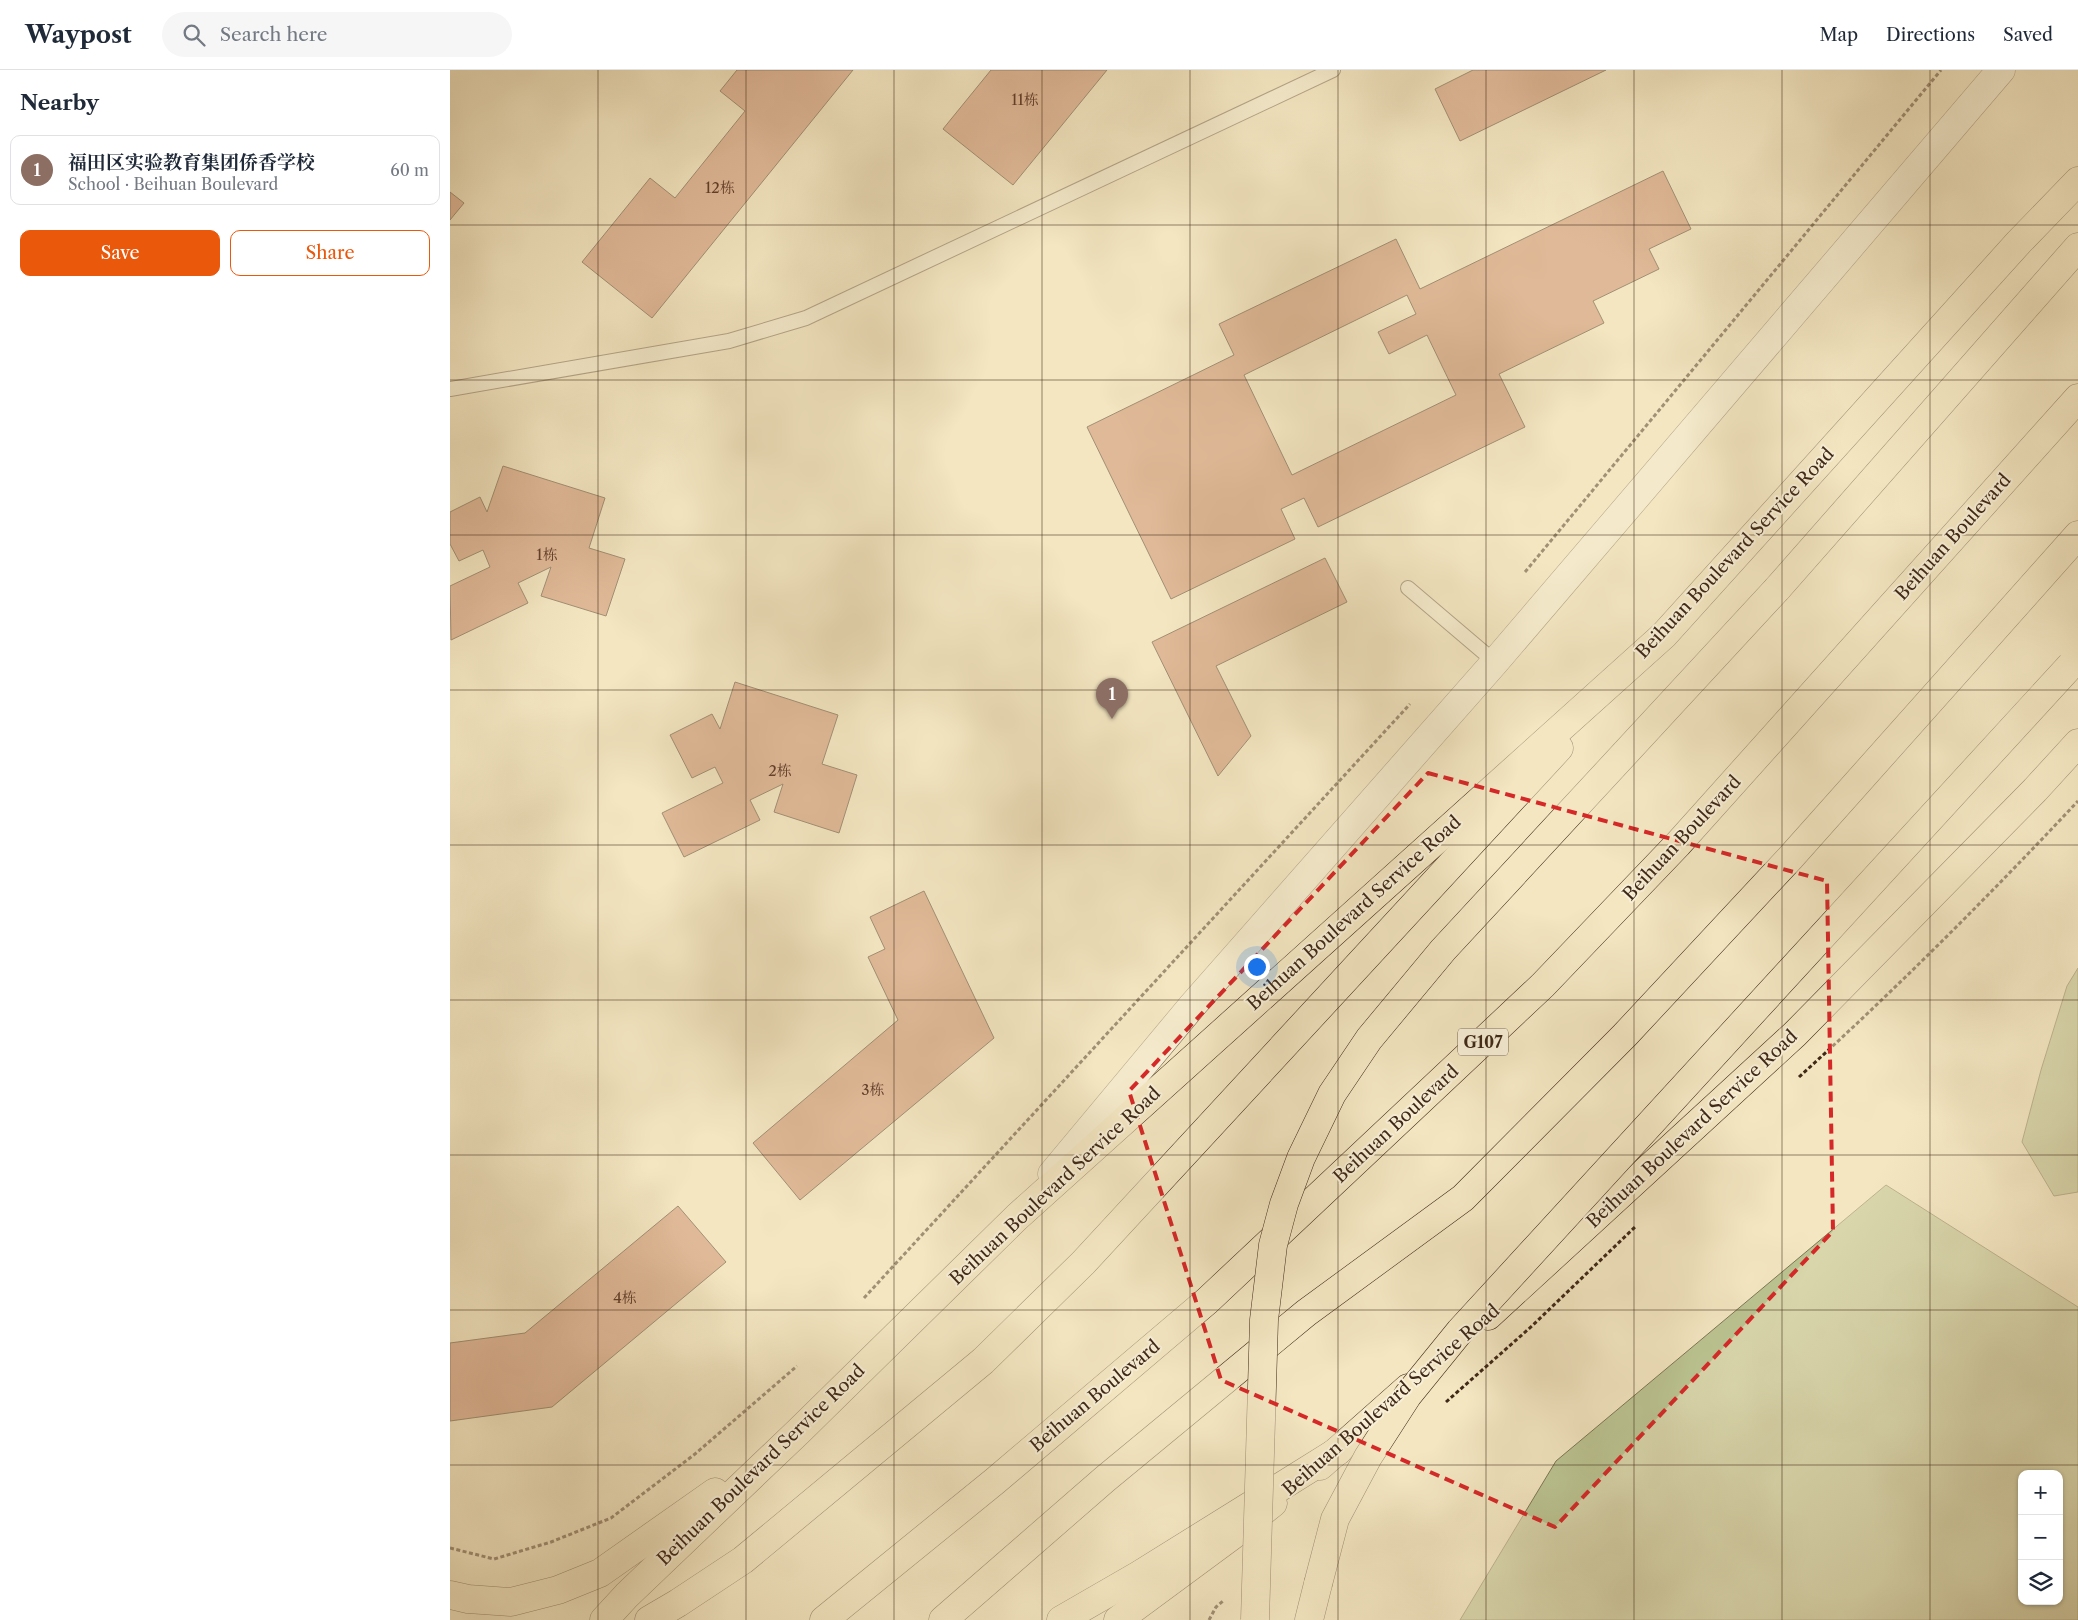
<!DOCTYPE html>
<meta charset="utf-8">
<style>
body{margin:0;font-family:"Libre Caslon Text","Noto Serif SC",serif;background:#f6f6f7;color:#1f2937}
.controls{position:absolute;right:15px;bottom:15px;display:grid;overflow:hidden;border-radius:10px;box-shadow:0 1px 4px #0004}
.controls button{width:45px;height:45px;display:grid;place-items:center;padding:0;border:0;border-bottom:1px solid #e0e1e3;background:#fff;color:#1f2937;font:25px sans-serif}
.you{position:absolute;left:806px;top:896px;width:18px;height:18px;margin:-12px;border:4px solid #fff;border-radius:50%;background:#1a73e8;box-shadow:0 0 0 8px #1a73e833}
.badge{display:grid;place-items:center;width:32px;height:32px;border-radius:50%;background:#ea580c;color:#fff;font-size:16px;font-weight:700}
.pin{position:absolute;translate:-50% -41px;filter:drop-shadow(0 1px 2px #0008)}
.pin::after{content:'';position:absolute;top:26px;width:18px;height:15px;background:inherit;clip-path:polygon(0 0,100% 0,50% 100%)}
.list{margin:0;padding:0;list-style:none}
h2{display:flex;justify-content:space-between;align-items:center;height:65px;margin:0;padding:0 20px;font-size:21px}
h2 small{font-size:16px;font-weight:400;color:#747a83}
.list li{display:grid;grid-template-columns:32px 1fr auto;gap:15px;align-items:center;box-sizing:border-box;height:70px;margin:0 10px 10px;padding:0 10px;border:1px solid #e0e1e3;border-radius:10px}
.list b{display:block;font-size:19px;white-space:nowrap}
.list p{margin:0;font-size:16px;white-space:nowrap;color:#747a83}
.list em{font-size:16px;font-style:normal;color:#747a83}
.actions{display:flex;gap:10px;padding:15px 20px}
.actions a{flex:1;padding:11px 0;border:1px solid #ea580c;border-radius:10px;text-align:center;font-size:18px;color:#ea580c}
.actions .main{background:#ea580c;color:#fff}
.icon{flex:none;width:28px;height:28px;fill:none;stroke:currentColor;stroke-width:2;stroke-linecap:round;stroke-linejoin:round}
.map{position:relative;flex:none;width:1628px;height:1550px;overflow:hidden}
header{display:flex;align-items:center;gap:30px;box-sizing:border-box;height:70px;padding:0 25px;background:#fff;border-bottom:1px solid #e0e1e3}
header strong{font-size:24px}
nav{display:flex;gap:28px;margin-inline-start:auto;font-size:18px}
.search{width:350px;height:45px;background:#f6f6f7;display:flex;align-items:center;gap:12px;box-sizing:border-box;padding:0 18px;border-radius:28px;color:#747a83;font-size:19px}
main{display:flex}
aside{flex:1;background:#fff}
.map>svg:first-child{display:block}
</style>
<header>
<strong>Waypost</strong>
<div class="search"><svg class="icon" aria-label="search" viewBox="0 0 24 24"><circle cx="10" cy="10" r="6"/><path d="M15 15l6 6"/></svg>Search here</div>
<nav><a>Map</a><a>Directions</a><a>Saved</a></nav>
</header>
<main>
<aside>
<h2>Nearby<small></small></h2>
<ul class="list">
<li><span class="badge" style="background:#8d6e63">1</span><div><b>福田区实验教育集团侨香学校</b><p>School · Beihuan Boulevard</p></div><em>60 m</em></li>
</ul>
<div class="actions"><a class="main">Save</a><a>Share</a></div>
</aside>
<div class="map">
<svg width="1628" height="1550" viewBox="0 0 1628 1550">
<rect width="100%" height="100%" fill="#f3e6c1"/>
<filter id="stains"><feTurbulence type="fractalNoise" baseFrequency=".004" numOctaves="4"/><feColorMatrix values="0 0 0 0 .2 0 0 0 0 .09 0 0 0 0 .02 0 0 0 .5 -.17"/></filter>
<radialGradient id="worn" r=".72"><stop offset=".6" stop-color="#630" stop-opacity="0"/><stop offset="1" stop-color="#630" stop-opacity=".3"/></radialGradient>
<g fill="#bbc492" stroke="#7d7654" fill-rule="evenodd">
<polygon points="1628,898 1628,1122 1604,1126 1572,1072 1591,1000 1617,916"/>
<path d="M 1436,1115 L 1628,1237 L 1628,1550 L 1010,1550 L 1106,1391 ZM 1572,1404 L 1609,1404 L 1609,1531 L 1572,1531 Z"/>
</g>
<g fill="#cb8466" stroke="#3f2817" fill-rule="evenodd">
<polygon points="287,0 403,0 202,248 132,192 200,108 225,128 295,41 270,21"/>
<polygon points="541,0 657,0 563,115 493,59"/>
<polygon points="1023,0 1156,0 1010,71 985,19"/>
<path d="M 1213,101 L 1241,159 L 1199,179 L 1209,199 L 1143,231 L 1154,253 L 1049,304 L 1075,357 L 868,457 L 854,428 L 831,439 L 845,469 L 721,529 L 637,357 L 784,285 L 769,254 L 946,169 L 970,219 ZM 957,225 L 966,244 L 928,262 L 939,284 L 977,265 L 1006,325 L 842,405 L 794,305 Z"/>
<polygon points="0,122 14,133 0,150"/>
<polygon points="53,396 155,428 139,478 175,489 156,546 91,526 101,497 68,513 78,533 1,570 0,516 40,497 33,480 9,491 0,474 0,442 30,427 37,442"/>
<polygon points="875,488 897,532 766,596 801,666 768,706 702,572"/>
<polygon points="285,612 388,645 372,694 407,705 389,763 324,742 333,714 300,730 310,750 234,787 212,743 273,713 265,697 242,708 220,665 262,644 270,659"/>
<polygon points="474,821 544,968 350,1130 303,1073 448,950 418,887 435,879 420,847"/>
<polygon points="228,1136 276,1192 102,1337 0,1351 0,1273 75,1263"/>
</g>
<g fill="none" stroke-linecap="round" stroke-linejoin="round">
<defs>
<g id="service">
<polyline points="0,319 279,271 356,248 883,0"/>
<polyline points="958,518 1045,592"/>
</g>
<polyline id="tertiary" points="602,1104 742,936 1045,592 1551,0"/>
<g id="primary">
<polyline points="1038,1246 1345,964 1585,720 1628,673"/>
<polyline points="870,1396 958,1318"/>
<polyline points="0,1525 18,1529 61,1532 108,1520 150,1503 265,1422"/>
<polyline points="154,1550 177,1525 349,1361 567,1147 1214,565 1569,172 1628,111"/>
<polyline points="199,1550 228,1533 293,1490 533,1291 633,1193 1109,678"/>
<polyline points="668,1550 783,1465 823,1433"/>
</g>
<g id="trunk">
<polyline points="1327,519 1628,177"/>
<polyline points="374,1550 545,1411 757,1231 1093,915 1228,774 1628,328"/>
<polyline points="493,1550 655,1409 856,1243 1013,1128 1175,965 1341,787 1628,465"/>
<polyline points="611,1550 689,1505 888,1381"/>
<polyline points="859,1550 868,1514"/>
</g>
</defs>
<use href="#service" stroke="#6c5842" stroke-width="16"/>
<use href="#tertiary" stroke="#6c5842" stroke-width="29"/>
<use href="#primary" stroke="#3f2817" stroke-width="29"/>
<use href="#trunk" stroke="#3f2817" stroke-width="29"/>
<g stroke="#3f2817" stroke-width="3" stroke-dasharray="4 2.5" stroke-linecap="butt">
<polyline points="1075,502 1491,0"/>
<path d="M 1349,1007 C 1446,919 1539,826 1628,731"/>
<polyline points="414,1228 960,634"/>
<polyline points="996,1332 1082,1256 1186,1156"/>
<polyline points="0,1478 44,1489 101,1472 161,1448 245,1384 347,1296"/>
<polyline points="759,1550 766,1537 773,1531"/>
</g>
<use href="#service" stroke="#f7efd7" stroke-width="14"/>
<use href="#tertiary" stroke="#f7efd7" stroke-width="28"/>
<use href="#primary" stroke="#f3e6c1" stroke-width="28"/>
<use href="#trunk" stroke="#f3e6c1" stroke-width="28"/>
<defs>
<g id="trunk-bridge">
<polyline points="868,1514 885,1449 918,1387 958,1325 1010,1261 1621,595"/>
<polyline points="805,1550 814,1250 823,1175 834,1134 851,1088 882,1024 919,969 993,880 1327,519"/>
</g>
</defs>
<use href="#trunk-bridge" stroke="#3f2817" stroke-width="29" stroke-linecap="butt"/>
<use href="#trunk-bridge" stroke="#f3e6c1" stroke-width="28"/>
</g>
<path d="M0 0H1628V1550H0ZM 978,703 L 1377,811 L 1383,1161 L 1105,1457 L 771,1310 L 679,1021 Z" fill="#f3e6c1" fill-opacity=".55" fill-rule="evenodd"/>
<path fill="none" stroke="#d62828" stroke-width="4" stroke-dasharray="10 6" stroke-linejoin="round" d="M 978,703 L 1377,811 L 1383,1161 L 1105,1457 L 771,1310 L 679,1021 Z"/>
<path fill="none" stroke="#3f2817" stroke-width="1" stroke-opacity="0.55" d="M 148,0 L 148,1550M 296,0 L 296,1550M 444,0 L 444,1550M 592,0 L 592,1550M 740,0 L 740,1550M 888,0 L 888,1550M 1036,0 L 1036,1550M 1184,0 L 1184,1550M 1332,0 L 1332,1550M 1480,0 L 1480,1550M 0,155 L 1628,155M 0,310 L 1628,310M 0,465 L 1628,465M 0,620 L 1628,620M 0,775 L 1628,775M 0,930 L 1628,930M 0,1085 L 1628,1085M 0,1240 L 1628,1240M 0,1395 L 1628,1395"/>
<g text-anchor="middle" stroke-width="4" stroke-linejoin="round" paint-order="stroke">
<g font-size="15" fill="#623f2b">
<text x="575" y="35">11栋</text>
<text x="270" y="123">12栋</text>
<text x="97" y="490">1栋</text>
<text x="330" y="706">2栋</text>
<text x="423" y="1025">3栋</text>
<text x="175" y="1233">4栋</text>
</g>
<rect fill="#f7efd7" stroke="#766451" stroke-width="1" x="1008" y="958.5" width="50" height="27" rx="4"/>
<g font-size="16" font-weight="bold" fill="#3f2817">
<text x="1033" y="978">G107</text>
</g>
<g font-size="18" fill="#3f2817" stroke="#f7efd7">
<text transform="translate(1503 467) rotate(-48)" y="6">Beihuan Boulevard</text>
<text transform="translate(1285 483) rotate(-47)" y="6">Beihuan Boulevard Service Road</text>
<text transform="translate(1232 768) rotate(-47)" y="6">Beihuan Boulevard</text>
<text transform="translate(904 843) rotate(-42)" y="6">Beihuan Boulevard Service Road</text>
<text transform="translate(946 1054) rotate(-43)" y="6">Beihuan Boulevard</text>
<text transform="translate(1242 1059) rotate(-43)" y="6">Beihuan Boulevard Service Road</text>
<text transform="translate(605 1116) rotate(-43)" y="6">Beihuan Boulevard Service Road</text>
<text transform="translate(645 1326) rotate(-40)" y="6">Beihuan Boulevard</text>
<text transform="translate(941 1330) rotate(-41)" y="6">Beihuan Boulevard Service Road</text>
<text transform="translate(311 1395) rotate(-44)" y="6">Beihuan Boulevard Service Road</text>
</g>
</g>
<rect width="100%" height="100%" filter="url(#stains)"/>
<rect width="100%" height="100%" fill="url(#worn)"/>
</svg>
<div class="controls">
<button>+</button>
<button>−</button>
<button><svg class="icon" aria-label="layers" viewBox="0 0 24 24"><path d="M12 4l9 5-9 5-9-5zM3 14l9 5 9-5"/></svg></button>
</div>
<div class="you"></div>
<div class="pin badge" style="left:662px;top:649px;background:#8d6e63">1</div>
</div>
</main>
